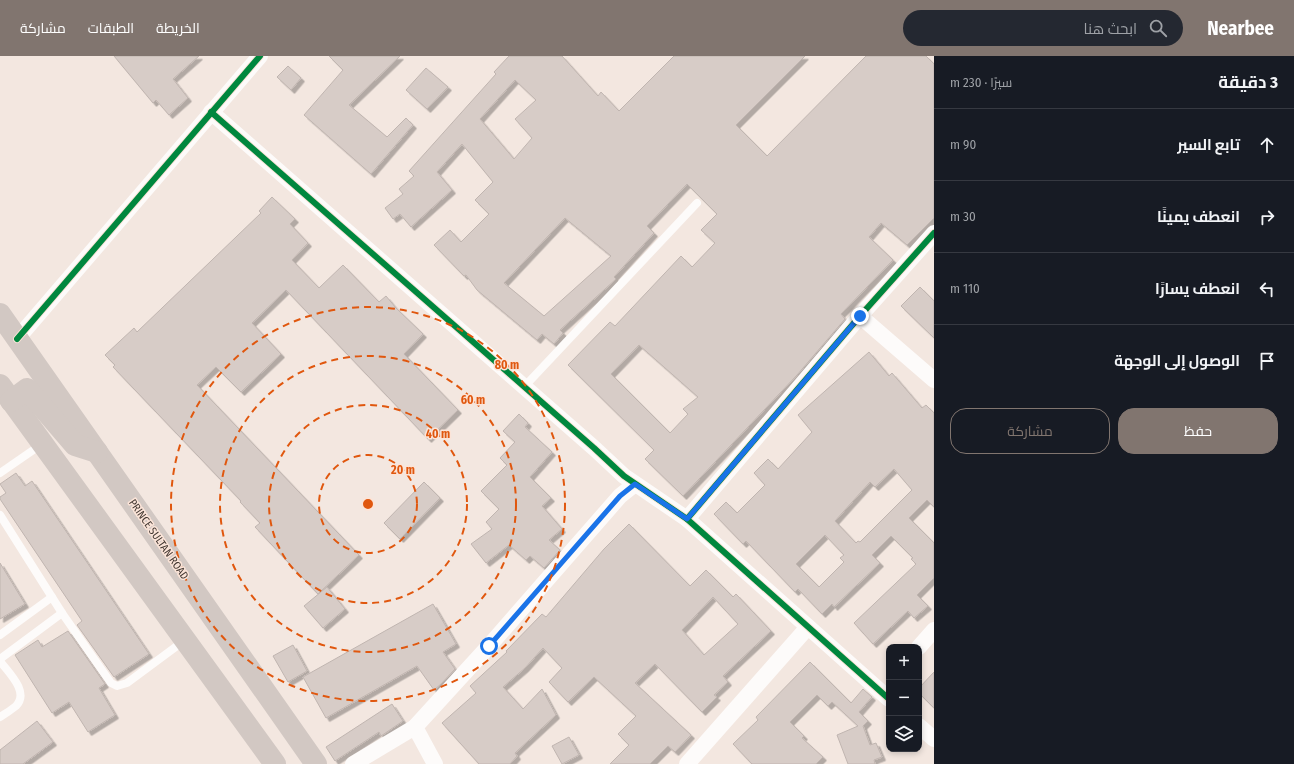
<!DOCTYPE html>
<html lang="ar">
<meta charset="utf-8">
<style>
body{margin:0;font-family:"Fira Sans Condensed",Cairo,sans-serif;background:#242831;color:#f1f3f6;direction:rtl}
.controls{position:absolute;right:12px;bottom:12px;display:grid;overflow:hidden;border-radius:8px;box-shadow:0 2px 6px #0003}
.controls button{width:36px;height:36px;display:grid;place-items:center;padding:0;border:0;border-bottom:1px solid #363941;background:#171b24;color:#f1f3f6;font:20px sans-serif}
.stop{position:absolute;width:12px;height:12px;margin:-9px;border:3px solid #1a73e8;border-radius:50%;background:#fff}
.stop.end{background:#1a73e8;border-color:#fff;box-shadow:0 1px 4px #0008}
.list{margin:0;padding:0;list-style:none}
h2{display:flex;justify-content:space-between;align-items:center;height:52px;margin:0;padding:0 16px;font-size:17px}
h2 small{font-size:13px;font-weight:400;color:#9ea1a6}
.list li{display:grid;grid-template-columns:26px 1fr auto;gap:12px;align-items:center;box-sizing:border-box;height:72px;padding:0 16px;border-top:1px solid #363941}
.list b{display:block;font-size:15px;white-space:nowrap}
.list em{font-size:13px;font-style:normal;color:#9ea1a6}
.actions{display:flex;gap:8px;padding:12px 16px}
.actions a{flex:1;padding:9px 0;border:1px solid #81756f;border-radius:16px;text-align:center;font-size:14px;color:#81756f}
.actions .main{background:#81756f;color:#fff}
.icon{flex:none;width:22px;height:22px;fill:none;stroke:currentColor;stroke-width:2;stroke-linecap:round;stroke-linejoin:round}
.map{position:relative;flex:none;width:934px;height:708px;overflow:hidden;direction:ltr}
header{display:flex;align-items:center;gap:24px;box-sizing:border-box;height:56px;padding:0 20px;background:#81756f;color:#fff}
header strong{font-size:19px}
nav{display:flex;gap:22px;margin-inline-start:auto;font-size:14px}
.search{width:280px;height:36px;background:#242831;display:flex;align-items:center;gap:10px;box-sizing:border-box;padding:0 14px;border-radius:22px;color:#9ea1a6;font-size:15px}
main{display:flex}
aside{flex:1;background:#171b24}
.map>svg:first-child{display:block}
</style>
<header>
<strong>Nearbee</strong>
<div class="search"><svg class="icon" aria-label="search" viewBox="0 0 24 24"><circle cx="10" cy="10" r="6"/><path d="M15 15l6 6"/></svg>ابحث هنا</div>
<nav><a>الخريطة</a><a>الطبقات</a><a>مشاركة</a></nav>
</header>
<main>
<aside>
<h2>3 دقيقة<small>سيرًا · 230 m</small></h2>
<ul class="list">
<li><svg class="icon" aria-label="ahead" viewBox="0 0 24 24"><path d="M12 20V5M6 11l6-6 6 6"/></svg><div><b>تابع السير</b></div><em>90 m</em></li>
<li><svg class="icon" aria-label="right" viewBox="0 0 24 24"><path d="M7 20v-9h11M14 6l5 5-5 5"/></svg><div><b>انعطف يمينًا</b></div><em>30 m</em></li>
<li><svg class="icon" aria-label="left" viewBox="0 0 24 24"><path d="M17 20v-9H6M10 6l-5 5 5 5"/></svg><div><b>انعطف يسارًا</b></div><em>110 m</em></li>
<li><svg class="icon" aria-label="arrive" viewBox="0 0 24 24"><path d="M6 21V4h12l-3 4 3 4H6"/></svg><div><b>الوصول إلى الوجهة</b></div></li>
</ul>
<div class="actions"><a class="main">حفظ</a><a>مشاركة</a></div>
</aside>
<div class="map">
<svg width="934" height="708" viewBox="0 0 934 708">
<defs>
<filter id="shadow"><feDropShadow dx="3.5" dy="3.5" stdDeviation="0" flood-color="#0004"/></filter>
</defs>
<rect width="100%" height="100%" fill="#f3e7e0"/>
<g fill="#d7ccc7" stroke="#c0b5b0" fill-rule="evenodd" filter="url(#shadow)">
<polygon points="114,0 199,0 173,23 188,42 169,59 156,44 153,47"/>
<polygon points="329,0 400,0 349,49 387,81 406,62 413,69 371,118 304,59 343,14"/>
<path d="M 509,0 L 562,0 L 598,40 L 601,36 L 619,55 L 674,0 L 805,0 L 736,69 L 767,100 L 866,0 L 926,0 L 934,8 L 934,162 L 907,189 L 881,167 L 869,181 L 893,204 L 841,258 L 845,263 L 797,319 L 683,440 L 645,403 L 654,394 L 568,309 L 610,266 L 615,270 L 681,200 L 692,211 L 715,187 L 701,174 L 717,158 L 687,128 L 647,170 L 654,177 L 614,221 L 616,223 L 560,274 L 563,277 L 554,288 L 542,278 L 537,284 L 477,234 L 466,219 L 464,220 L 434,189 L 450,174 L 461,186 L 489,158 L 475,144 L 493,126 L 462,88 L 437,116 L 452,134 L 411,171 L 400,158 L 393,163 L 385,152 L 403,138 L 399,133 L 414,120 L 409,115 L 496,18 L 494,16 ZM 515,24 L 536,44 L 515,63 L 532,82 L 514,103 L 480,63 ZM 565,162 L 611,200 L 544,260 L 504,227 ZM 639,289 L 698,341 L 683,353 L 688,358 L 670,377 L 611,318 Z"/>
<polygon points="288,10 301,22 291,34 277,21"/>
<polygon points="426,12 448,31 427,53 406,34"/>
<polygon points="272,141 295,163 290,168 308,187 292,204 319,232 343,209 379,246 386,240 396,252 423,278 404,298 458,354 428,383 286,234 252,267 281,298 241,336 216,311 197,329 359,499 318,538 255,471 260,467 240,446 241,445 113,311 115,309 105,299 134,272 137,276 261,157 259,155"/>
<polygon points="920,231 934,245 934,282 901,250"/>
<path d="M 869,296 L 889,320 L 892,317 L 922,352 L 926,349 L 934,357 L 934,451 L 927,444 L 909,462 L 934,487 L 934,522 L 917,539 L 928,550 L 914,562 L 908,555 L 873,588 L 854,567 L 916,508 L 911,503 L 913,502 L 891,480 L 872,499 L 880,507 L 834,551 L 832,548 L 822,558 L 798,533 L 795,536 L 746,485 L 743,488 L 714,458 L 726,446 L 737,457 L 765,429 L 754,417 L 768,403 L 778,413 L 812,376 L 798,359 ZM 894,413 L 912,434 L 860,486 L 858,485 L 856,487 L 835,465 L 870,426 L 875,431 ZM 825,479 L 844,499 L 840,502 L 844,506 L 819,531 L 796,508 Z"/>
<polygon points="519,358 528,367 525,371 552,396 530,421 551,442 542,450 562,473 549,484 560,494 544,512 530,500 526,504 509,489 486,507 471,488 492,473 486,466 499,453 481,435 507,409 500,402 515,386 503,375"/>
<polygon points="16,417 25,430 32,425 149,598 114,621 77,569 82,565 0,443 0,441 6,437 0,428"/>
<polygon points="424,426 440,442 400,483 384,467"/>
<path d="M 629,468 L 690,530 L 706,514 L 733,541 L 736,538 L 771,575 L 723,620 L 728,626 L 714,639 L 717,641 L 702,656 L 655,608 L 635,627 L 691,679 L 675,696 L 668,690 L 650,708 L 610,708 L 629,689 L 618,678 L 636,660 L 594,621 L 568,646 L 549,626 L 562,612 L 543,592 L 525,612 L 503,631 L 523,653 L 542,633 L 556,659 L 515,697 L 517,700 L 510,708 L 479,708 L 442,667 L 476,637 L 470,630 L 507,596 L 506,595 L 542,558 L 546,561 L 604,493 ZM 713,541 L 738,568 L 704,599 L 682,574 Z"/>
<polygon points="0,507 25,548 0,563"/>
<polygon points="327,531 345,553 323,572 304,550"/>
<polygon points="433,548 456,588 443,596 455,613 441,628 434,634 417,610 326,662 303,621"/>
<polygon points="68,575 105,628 99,632 115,659 88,676 69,646 52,657 15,599 38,584 42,591"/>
<polygon points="293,589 307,615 288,626 273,600"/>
<polygon points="810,606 851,647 863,633 872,641 859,656 868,665 863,670 870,689 876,687 882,701 874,704 875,708 848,708 837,679 858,670 832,646 828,650 817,639 790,666 804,680 802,682 823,701 816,708 752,708 733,688 758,664 756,661"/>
<polygon points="934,616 934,652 919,637 919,632"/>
<polygon points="392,648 403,665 381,680 379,676 335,705 326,691"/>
<polygon points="37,665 53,686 23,708 0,708 0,694"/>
<polygon points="569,681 579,699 562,708 552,690"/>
</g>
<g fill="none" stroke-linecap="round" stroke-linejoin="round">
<g stroke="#fdfbfa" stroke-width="8">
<polyline points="524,331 697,147"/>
<polyline points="0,417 42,388"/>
<polyline points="0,459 62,557 111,627 117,630 127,627 185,584"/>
<polyline points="0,579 52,541"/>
<polyline points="0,603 62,557"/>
<path d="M 0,605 C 8,616 30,636 16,650 C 11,654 5,658 0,661"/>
</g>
<g stroke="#fdfbfa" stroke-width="16">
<polyline points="211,56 594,392 624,420 687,463 889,643"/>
<polyline points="860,260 934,324"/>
<polyline points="17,283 260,0"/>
<polyline points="687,463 860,260 934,177"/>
<polyline points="919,591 934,574"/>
<polyline points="919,670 934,683"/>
<polyline points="353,708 415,671"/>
<polyline points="435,708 415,671 489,590 620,440 635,428"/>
<polyline points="687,708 808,571"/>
</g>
<g stroke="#d2c8c3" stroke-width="22">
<polyline points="0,258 316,708"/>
<polyline points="0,329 275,708"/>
<polyline points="11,345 27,333 75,389 97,396"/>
</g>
<defs>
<g id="cycleway">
<polyline points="211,56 594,392 624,420 687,463 889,643"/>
<polyline points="17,283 260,0"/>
<polyline points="687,463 860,260 934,177"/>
</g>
</defs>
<use href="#cycleway" stroke="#fbe4d8" stroke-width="8"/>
<use href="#cycleway" stroke="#00873e" stroke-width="6"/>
</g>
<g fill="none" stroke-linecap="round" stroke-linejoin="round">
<polyline stroke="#1a73e8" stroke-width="5" points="489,590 620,440 635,428 687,463 860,260"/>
</g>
<g fill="none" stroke="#e0570e" stroke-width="2" stroke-dasharray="7 5">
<circle cx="368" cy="448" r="49"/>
<circle cx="368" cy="448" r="99"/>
<circle cx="368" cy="448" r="148"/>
<circle cx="368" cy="448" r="197"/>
</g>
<g text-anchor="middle" stroke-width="3" stroke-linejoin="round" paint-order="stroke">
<g font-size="11" fill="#433832" stroke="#fbe4d8">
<text transform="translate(159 483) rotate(55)" y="4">PRINCE SULTAN ROAD</text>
</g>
</g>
<circle cx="368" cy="448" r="6" fill="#e0570e" stroke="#fbe4d8" stroke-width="2"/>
<g font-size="12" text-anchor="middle" font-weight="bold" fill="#e0570e" stroke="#fbe4d8" stroke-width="3" stroke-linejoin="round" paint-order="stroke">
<text x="507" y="313">80 m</text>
<text x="473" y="348">60 m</text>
<text x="438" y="382">40 m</text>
<text x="403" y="418">20 m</text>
</g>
</svg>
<div class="controls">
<button>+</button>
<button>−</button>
<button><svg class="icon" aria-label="layers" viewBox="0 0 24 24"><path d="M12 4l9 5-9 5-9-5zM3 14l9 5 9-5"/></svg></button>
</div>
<div class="stop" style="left:489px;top:590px"></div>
<div class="stop end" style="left:860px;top:260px"></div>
</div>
</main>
